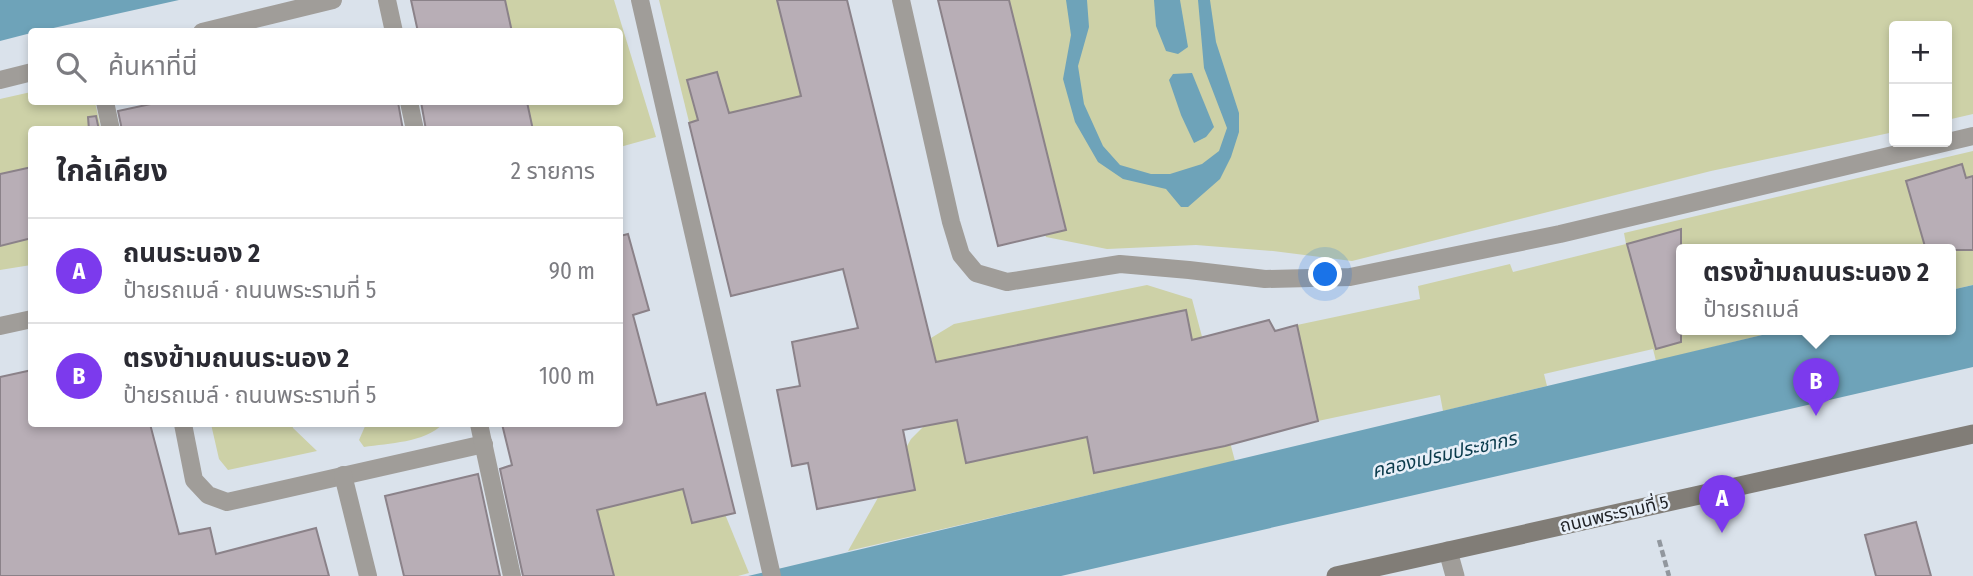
<!DOCTYPE html>
<html lang="th">
<meta charset="utf-8">
<style>
body{margin:0;font-family:"Fira Sans Condensed","Noto Sans Thai",sans-serif;background:#f2f2f3;color:#2b2b33}
.controls{position:absolute;right:21px;top:21px;display:grid;overflow:hidden;border-radius:7px;box-shadow:0 4px 10px #0003}
.controls button{width:63px;height:63px;display:grid;place-items:center;padding:0;border:0;border-bottom:2px solid #e1e1e2;background:#fff;color:#2b2b33;font:35px sans-serif}
.you{position:absolute;left:1326px;top:275px;width:24px;height:24px;margin:-18px;border:5px solid #fff;border-radius:50%;background:#1a73e8;box-shadow:0 0 0 10px #1a73e833}
.badge{display:grid;place-items:center;width:46px;height:46px;border-radius:50%;background:#7c3aed;color:#fff;font-size:23px;font-weight:700}
.pin{position:absolute;translate:-50% -58px;filter:drop-shadow(0 2px 4px #0008)}
.pin::after{content:'';position:absolute;top:37px;width:24px;height:21px;background:inherit;clip-path:polygon(0 0,100% 0,50% 100%)}
.popup{position:absolute;left:1676px;top:244px;width:280px;height:91px;box-sizing:border-box;display:grid;place-content:center;border-radius:7px;background:#fff;filter:drop-shadow(0 2px 5px #0005);font-size:23px;white-space:nowrap;color:#7c7c81}
.popup b{font-size:26px;color:#2b2b33}
.popup::after{content:'';position:absolute;left:50%;top:100%;margin-left:-14px;border:14px solid transparent;border-top-color:#fff}
.list{margin:0;padding:0;list-style:none}
h2{display:flex;justify-content:space-between;align-items:center;height:91px;margin:0;padding:0 28px;font-size:30px}
h2 small{font-size:23px;font-weight:400;color:#7c7c81}
.list li{display:grid;grid-template-columns:46px 1fr auto;gap:21px;align-items:center;box-sizing:border-box;height:105px;padding:0 28px;border-top:2px solid #e1e1e2}
.list b{display:block;font-size:26px;white-space:nowrap}
.list p{margin:0;font-size:23px;white-space:nowrap;color:#7c7c81}
.list em{font-size:23px;font-style:normal;color:#7c7c81}
.icon{flex:none;width:38px;height:38px;fill:none;stroke:currentColor;stroke-width:2;stroke-linecap:round;stroke-linejoin:round}
.map{position:relative;flex:none;width:1973px;height:576px;overflow:hidden}
.search{position:absolute;background:#fff;box-shadow:0 4px 10px #0003;left:28px;top:28px;width:595px;height:77px;display:flex;align-items:center;gap:18px;box-sizing:border-box;padding:0 24px;border-radius:7px;color:#7c7c81;font-size:26px}
.panel{position:absolute;background:#fff;box-shadow:0 4px 10px #0003;left:28px;top:126px;width:595px;height:301px;border-radius:7px}
.map>svg:first-child{display:block}
</style>
<div class="map">
<svg width="1973" height="576" viewBox="0 0 1973 576">
<rect width="100%" height="100%" fill="#dae2eb"/>
<g fill="#cdd1a7">
<polygon points="487,0 614,0 656,137 620,147 620,130 523,129 515,102 620,102 620,32 496,31"/>
<polygon points="659,0 838,0 820,98 691,130"/>
<polygon points="965,0 1973,0 1973,114 1947,120 1947,26 1894,26 1894,132 1711,171 1352,261 1273,251 1196,245 1107,249 1046,237"/>
<polygon points="31,92 32,102 95,102 101,129 32,130 31,265 0,270 0,99"/>
<polygon points="1973,151 1973,285 1951,290 1951,250 1681,250 1681,330 1783,330 1656,361 1653,349 1544,374 1547,386 1443,411 1440,395 1318,421 1297,325 1420,299 1418,286 1510,264 1513,272 1626,244 1624,233"/>
<polygon points="1147,285 1192,299 1235,461 848,551 911,439 941,409 931,338 954,324"/>
<polygon points="211,424 292,424 293,428 317,451 228,470 219,459"/>
<path d="M 366,424 L 443,424 C 424,443 389,443 364,447 L 359,440 Z"/>
<polygon points="698,448 749,573 738,576 594,576 568,470"/>
</g>
<g fill="#6ea3b9">
<polygon points="0,0 179,0 40,31 32,32 31,33 0,41"/>
<polygon points="1066,0 1087,0 1089,27 1078,66 1084,104 1103,146 1120,165 1151,174 1170,174 1202,164 1219,151 1227,128 1204,68 1198,0 1210,0 1216,42 1239,113 1239,132 1231,157 1220,179 1188,207 1181,207 1166,189 1123,179 1098,162 1075,122 1063,79 1071,35"/>
<polygon points="1154,0 1180,0 1188,47 1178,54 1166,51 1156,26"/>
<polygon points="1192,73 1214,127 1206,137 1194,143 1181,115 1169,80 1173,74"/>
<polygon points="1973,285 1973,367 1061,576 748,576 1783,330 1951,330 1951,290"/>
</g>
<g fill="#b8aeb6" stroke="#8b8289" stroke-width="2">
<polygon points="411,0 505,0 512,32 418,32"/>
<polygon points="777,0 847,0 936,362 1186,310 1192,340 1269,320 1275,331 1297,325 1318,421 1225,446 1094,473 1087,437 966,463 957,420 903,430 915,490 817,509 808,463 792,466 777,390 800,386 792,342 858,328 843,269 731,296 689,123 698,120 687,80 717,72 729,113 801,96"/>
<polygon points="938,0 1009,0 1066,230 998,246"/>
<polygon points="160,102 398,102 403,130 122,130 118,111"/>
<polygon points="421,102 527,102 533,130 426,130"/>
<polygon points="96,116 99,130 89,130 88,117"/>
<polygon points="1962,164 1966,178 1973,176 1973,250 1926,250 1906,181"/>
<polygon points="32,167 32,238 0,246 0,174"/>
<polygon points="1681,229 1681,342 1656,349 1627,244"/>
<polygon points="628,234 649,310 633,315 657,405 705,393 735,513 692,523 683,489 597,510 614,576 523,576 500,469 512,465 502,424 620,424 620,236"/>
<polygon points="32,370 32,424 150,424 179,534 210,528 216,554 316,528 329,576 0,576 0,377"/>
<polygon points="478,474 500,576 404,576 385,496"/>
<polygon points="1916,522 1931,576 1876,576 1865,535"/>
</g>
<g fill="none" stroke-linecap="round" stroke-linejoin="round">
<polyline stroke="#91979e" stroke-width="4.5" stroke-dasharray="7 3.5" stroke-linecap="butt" points="1659,540 1669,576"/>
<g stroke="#a09d99" stroke-width="18">
<polyline points="387,0 394,32"/>
<polyline points="640,0 772,576"/>
<polyline points="901,0 951,222 961,255 976,273 1007,282 1120,264 1189,270 1265,279 1350,277 1560,234 1973,136"/>
<polyline points="202,32 333,0"/>
<polyline points="0,80 32,72"/>
<polyline points="105,102 111,130"/>
<polyline points="409,102 415,130"/>
<polyline points="0,326 32,319"/>
<polyline points="183,424 194,480 208,495 227,502 484,444"/>
<polyline points="479,424 512,576"/>
<polyline points="343,475 368,576"/>
</g>
<polyline stroke="#a09d99" stroke-width="19" points="1448,551 1455,576"/>
<polyline stroke="#817d77" stroke-width="19" points="1336,576 1973,434"/>
</g>
<g text-anchor="middle" stroke-width="5" stroke-linejoin="round" paint-order="stroke">
<g font-size="18" fill="#1f2125" stroke="#e7eff8">
<text transform="translate(1614 514) rotate(-13)" y="6">ถนนพระรามที่ 5</text>
</g>
<g font-size="19" font-style="italic" fill="#0b3b4c" stroke="#e7eff8">
<text transform="translate(1444 454) rotate(-13)" y="7">คลองเปรมประชากร</text>
</g>
</g>
</svg>
<div class="controls">
<button>+</button>
<button>−</button>
</div>
<div class="you"></div>
<div class="pin badge" style="left:1722px;top:533px">A</div>
<div class="pin badge" style="left:1816px;top:416px">B</div>
<div class="popup"><b>ตรงข้ามถนนระนอง 2</b>ป้ายรถเมล์</div>
<div class="search"><svg class="icon" aria-label="search" viewBox="0 0 24 24"><circle cx="10" cy="10" r="6"/><path d="M15 15l6 6"/></svg>ค้นหาที่นี่</div>
<section class="panel">
<h2>ใกล้เคียง<small>2 รายการ</small></h2>
<ul class="list">
<li><span class="badge">A</span><div><b>ถนนระนอง 2</b><p>ป้ายรถเมล์ · ถนนพระรามที่ 5</p></div><em>90 m</em></li>
<li><span class="badge">B</span><div><b>ตรงข้ามถนนระนอง 2</b><p>ป้ายรถเมล์ · ถนนพระรามที่ 5</p></div><em>100 m</em></li>
</ul>
</section>
</div>
